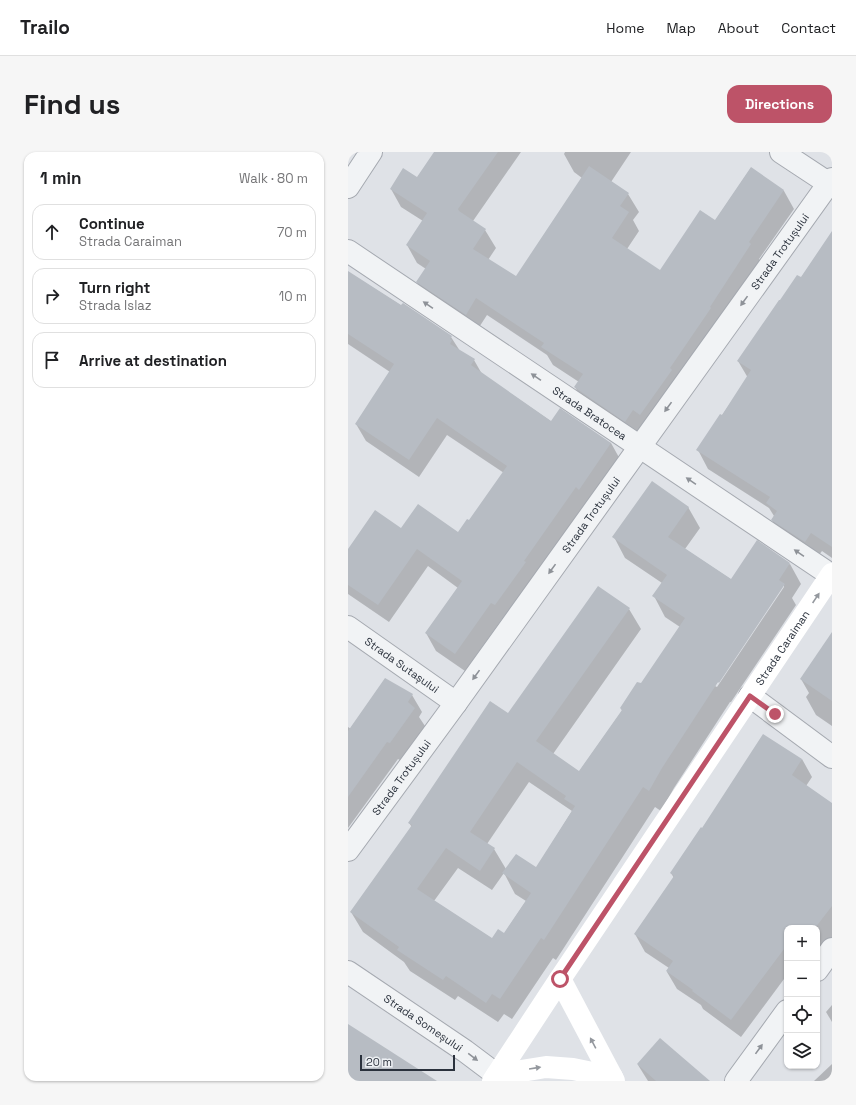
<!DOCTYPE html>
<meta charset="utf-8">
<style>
body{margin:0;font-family:"Space Grotesk",sans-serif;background:#f6f6f6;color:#202124}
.controls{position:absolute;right:12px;bottom:12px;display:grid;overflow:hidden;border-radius:8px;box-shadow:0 1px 3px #0004}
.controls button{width:36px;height:36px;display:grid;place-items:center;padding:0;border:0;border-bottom:1px solid #e0e0e0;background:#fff;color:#202124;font:20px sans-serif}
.scale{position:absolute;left:12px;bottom:10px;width:95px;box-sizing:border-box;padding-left:4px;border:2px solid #2a313c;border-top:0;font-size:11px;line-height:14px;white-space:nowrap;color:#2a313c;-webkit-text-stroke:3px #eef1f4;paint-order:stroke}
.stop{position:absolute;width:12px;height:12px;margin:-9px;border:3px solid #bd5368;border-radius:50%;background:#fff}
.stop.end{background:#bd5368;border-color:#fff;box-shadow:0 1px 4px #0008}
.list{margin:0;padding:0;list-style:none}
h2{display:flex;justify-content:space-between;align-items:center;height:52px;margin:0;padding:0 16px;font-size:17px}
h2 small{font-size:13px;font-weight:400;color:#757577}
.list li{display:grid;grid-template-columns:26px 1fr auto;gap:12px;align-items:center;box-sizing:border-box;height:56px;margin:0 8px 8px;padding:0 8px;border:1px solid #e0e0e0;border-radius:12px}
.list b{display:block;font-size:15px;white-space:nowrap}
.list p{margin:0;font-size:13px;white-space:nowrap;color:#757577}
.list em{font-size:13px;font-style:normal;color:#757577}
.icon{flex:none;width:22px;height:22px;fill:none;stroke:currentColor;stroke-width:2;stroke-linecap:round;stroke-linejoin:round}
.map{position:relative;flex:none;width:484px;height:929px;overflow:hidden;border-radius:12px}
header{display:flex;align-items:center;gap:24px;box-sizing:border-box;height:56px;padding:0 20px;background:#fff;border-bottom:1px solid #e0e0e0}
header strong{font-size:19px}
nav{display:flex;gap:22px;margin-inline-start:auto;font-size:14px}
.intro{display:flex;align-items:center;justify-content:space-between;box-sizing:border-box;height:96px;padding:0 24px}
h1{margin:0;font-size:28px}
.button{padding:10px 18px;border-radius:12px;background:#bd5368;color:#fff;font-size:14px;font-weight:700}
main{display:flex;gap:24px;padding:0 24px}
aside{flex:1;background:#fff;border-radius:12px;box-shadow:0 1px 3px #0004}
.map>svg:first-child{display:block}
</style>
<header>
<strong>Trailo</strong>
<nav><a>Home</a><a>Map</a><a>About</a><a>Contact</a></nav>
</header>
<div class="intro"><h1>Find us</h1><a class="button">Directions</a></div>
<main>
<aside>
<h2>1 min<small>Walk · 80 m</small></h2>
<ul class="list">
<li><svg class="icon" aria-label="ahead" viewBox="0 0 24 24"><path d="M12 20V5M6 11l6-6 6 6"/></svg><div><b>Continue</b><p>Strada Caraiman</p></div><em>70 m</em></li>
<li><svg class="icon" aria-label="right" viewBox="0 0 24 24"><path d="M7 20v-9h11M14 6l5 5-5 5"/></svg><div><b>Turn right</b><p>Strada Islaz</p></div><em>10 m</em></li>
<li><svg class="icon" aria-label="arrive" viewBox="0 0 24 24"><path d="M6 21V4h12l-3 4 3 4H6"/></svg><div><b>Arrive at destination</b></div></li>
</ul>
</aside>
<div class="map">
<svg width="484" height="929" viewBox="0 0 484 929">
<rect width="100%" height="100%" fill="#dfe2e7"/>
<g fill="#0003" fill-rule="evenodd">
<polygon points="88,0 173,0 125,69 137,78 148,96 140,108 168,126 234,26 226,20 216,2 217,0 283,0 263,30 280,42 291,60 285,68 291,79 279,97 313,120 367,69 403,16 436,39 446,57 411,107 413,110 288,288 237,253 227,235 231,230 205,213 199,203 139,163 128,180 80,148 69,130 78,117 69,111 59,93 75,69 53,55 43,37 69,26"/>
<polygon points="484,81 484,406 474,399 467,408 435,386 424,368 426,364 421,356 360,317 350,298 400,226 390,209 453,126"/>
<polygon points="0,120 103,185 112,199 126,208 134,222 204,270 263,291 273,309 157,470 154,467 117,519 88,499 78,481 110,436 80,414 41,470 0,442 0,399 53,377 110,381 121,370 156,321 99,283 71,325 18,289 8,272 42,220 0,192"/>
<path d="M 340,355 L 352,376 L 337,397 L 384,428 L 442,412 L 453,432 L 444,446 L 448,453 L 383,550 L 382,550 L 326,636 L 313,659 L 307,655 L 208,808 L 205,806 L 164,867 L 156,862 L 150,870 L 110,844 L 107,848 L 62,819 L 56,810 L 15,780 L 3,760 L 64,675 L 61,671 L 160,562 L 281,457 L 293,477 L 205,602 L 231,620 L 274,559 L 273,556 L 293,533 L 332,475 L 317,465 L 306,444 L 314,431 L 277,406 L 266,385 ZM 436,431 L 436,435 L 369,535 L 367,534 ZM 181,630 L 224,659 L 188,717 L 158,717 L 146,697 L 139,692 ZM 110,716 L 144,738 L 156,721 L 167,742 L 178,749 L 156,782 L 144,787 L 86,749 Z"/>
<polygon points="484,482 484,574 468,563 458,545 461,541 453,527"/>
<polygon points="64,543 74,560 71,565 77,574 52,608 50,607 0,676 0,575 3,577"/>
<polygon points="454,607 464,625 458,634 484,653 484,785 476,796 469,791 469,776 439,776 439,823 393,885 355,857 353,853 329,837 319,820 321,816 297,800 287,782 326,726 323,721"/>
<polygon points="484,853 484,870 478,860"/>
<polygon points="484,912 484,929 466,929"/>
<polygon points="290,913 360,929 300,929"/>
</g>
<g fill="#b7bcc3" fill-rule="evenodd">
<polygon points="86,0 150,0 110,57 111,59 138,77 125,97 168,124 241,14 281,41 272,54 281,60 264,86 312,118 352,58 367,68 403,15 436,38 401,90 403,92 362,155 363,156 322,216 324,218 292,263 285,258 277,270 226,235 235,222 193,195 196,191 128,146 118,163 68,130 82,109 58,93 79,61 42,37 55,16 69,25"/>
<polygon points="484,79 484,395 463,381 457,390 423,368 429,359 418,351 422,345 348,298 372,262 374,263 403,218 389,209 431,148 432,148 449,123 453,125"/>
<polygon points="0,119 53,153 55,151 104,184 102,187 104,188 102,192 127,207 123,213 203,269 212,256 263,291 231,338 228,335 176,409 178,410 147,453 143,451 107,502 77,481 114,429 69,397 30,453 0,433 0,397 27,358 53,376 70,352 110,380 119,367 121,368 159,314 89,266 61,308 7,272 46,212 0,182"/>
<path d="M 304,329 L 341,355 L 320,385 L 383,427 L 409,388 L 442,411 L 431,428 L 437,432 L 371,531 L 370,530 L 314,616 L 301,639 L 295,635 L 196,788 L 193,786 L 152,847 L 144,842 L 138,851 L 98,824 L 95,828 L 49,798 L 51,795 L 2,760 L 64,673 L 60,671 L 142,549 L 160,561 L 250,434 L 282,456 L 188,589 L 231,619 L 274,558 L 272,556 L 289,530 L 293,531 L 337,466 L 304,444 L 319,423 L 264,385 ZM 169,610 L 218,644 L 216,647 L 227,654 L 188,715 L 168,702 L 154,721 L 183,741 L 156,781 L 150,777 L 144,786 L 69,737 L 98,696 L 132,719 L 147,696 L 122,680 Z"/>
<polygon points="484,480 484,549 452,527"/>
<polygon points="37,526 65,542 60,550 67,556 42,591 39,590 0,645 0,579"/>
<polygon points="415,582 454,607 444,623 484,651 484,754 467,776 439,776 439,793 383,868 344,839 345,838 318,819 325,809 286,782 326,724 322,721 353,675 354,676"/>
<polygon points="0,872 89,929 0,929"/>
<polygon points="312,886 362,929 308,929 289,912"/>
</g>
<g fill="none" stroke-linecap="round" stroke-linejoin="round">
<defs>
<g id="street">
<polyline points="433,0 480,31"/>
<polyline points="0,35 23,0"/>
<path id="s1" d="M 0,99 L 483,423"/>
<path id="s2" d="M 0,475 L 108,551"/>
<polyline points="402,544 484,605"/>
<path id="s3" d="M 0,698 L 108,551 L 484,27"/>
<polyline points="469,818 484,797"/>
<path id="s4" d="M 0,820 L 117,899 L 149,923"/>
<polyline points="388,929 439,859"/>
</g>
</defs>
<use href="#street" stroke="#a5a9b0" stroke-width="24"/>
<use href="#street" stroke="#f1f3f5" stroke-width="22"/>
<g stroke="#fff" stroke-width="22">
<polyline points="212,827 266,929"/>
<polyline points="149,923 198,915 225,917 264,925"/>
<path id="s5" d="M 145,929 L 212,827 L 484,422"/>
</g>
</g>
<defs><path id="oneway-solid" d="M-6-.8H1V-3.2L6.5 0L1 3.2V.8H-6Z"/></defs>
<g fill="#8e9298">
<use href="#oneway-solid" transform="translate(396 149) rotate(126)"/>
<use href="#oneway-solid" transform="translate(80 153) rotate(-146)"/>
<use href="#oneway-solid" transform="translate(188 225) rotate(-146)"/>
<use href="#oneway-solid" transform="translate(320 255) rotate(126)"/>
<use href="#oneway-solid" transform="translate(343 329) rotate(-146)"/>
<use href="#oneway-solid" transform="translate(451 401) rotate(-146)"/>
<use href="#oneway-solid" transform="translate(204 417) rotate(126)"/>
<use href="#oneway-solid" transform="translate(128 523) rotate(126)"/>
<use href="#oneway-solid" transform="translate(411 897) rotate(-54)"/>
<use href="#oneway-solid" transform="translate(125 905) rotate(37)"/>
</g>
<g fill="#94989e">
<use href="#oneway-solid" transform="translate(468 446) rotate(-56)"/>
<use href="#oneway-solid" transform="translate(245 891) rotate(-118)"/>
<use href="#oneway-solid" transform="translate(187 916) rotate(-9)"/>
</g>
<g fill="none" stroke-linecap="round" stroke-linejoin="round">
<polyline stroke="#bd5368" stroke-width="5" points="212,827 402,544 427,562"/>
</g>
<g text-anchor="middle" stroke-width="3" stroke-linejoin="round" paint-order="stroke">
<g font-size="11" fill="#2a313c" stroke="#eef1f4">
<text dy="4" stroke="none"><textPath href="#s3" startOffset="738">Strada Trotușului</textPath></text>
<text dy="4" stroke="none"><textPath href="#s1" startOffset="291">Strada Bratocea</textPath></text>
<text dy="4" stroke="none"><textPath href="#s3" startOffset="414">Strada Trotușului</textPath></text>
<text dy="4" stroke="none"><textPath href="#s5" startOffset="521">Strada Caraiman</textPath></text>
<text dy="4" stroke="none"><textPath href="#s2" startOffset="66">Strada Sutașului</textPath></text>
<text dy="4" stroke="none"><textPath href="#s3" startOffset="90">Strada Trotușului</textPath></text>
<text dy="4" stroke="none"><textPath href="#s4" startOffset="91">Strada Someșului</textPath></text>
</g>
</g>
</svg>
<div class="controls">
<button>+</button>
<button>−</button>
<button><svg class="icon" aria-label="locate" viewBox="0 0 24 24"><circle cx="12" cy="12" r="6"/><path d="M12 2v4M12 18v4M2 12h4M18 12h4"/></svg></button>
<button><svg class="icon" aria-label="layers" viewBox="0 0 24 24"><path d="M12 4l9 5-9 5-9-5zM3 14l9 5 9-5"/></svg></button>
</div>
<div class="scale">20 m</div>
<div class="stop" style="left:212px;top:827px"></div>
<div class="stop end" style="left:427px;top:562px"></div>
</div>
</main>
